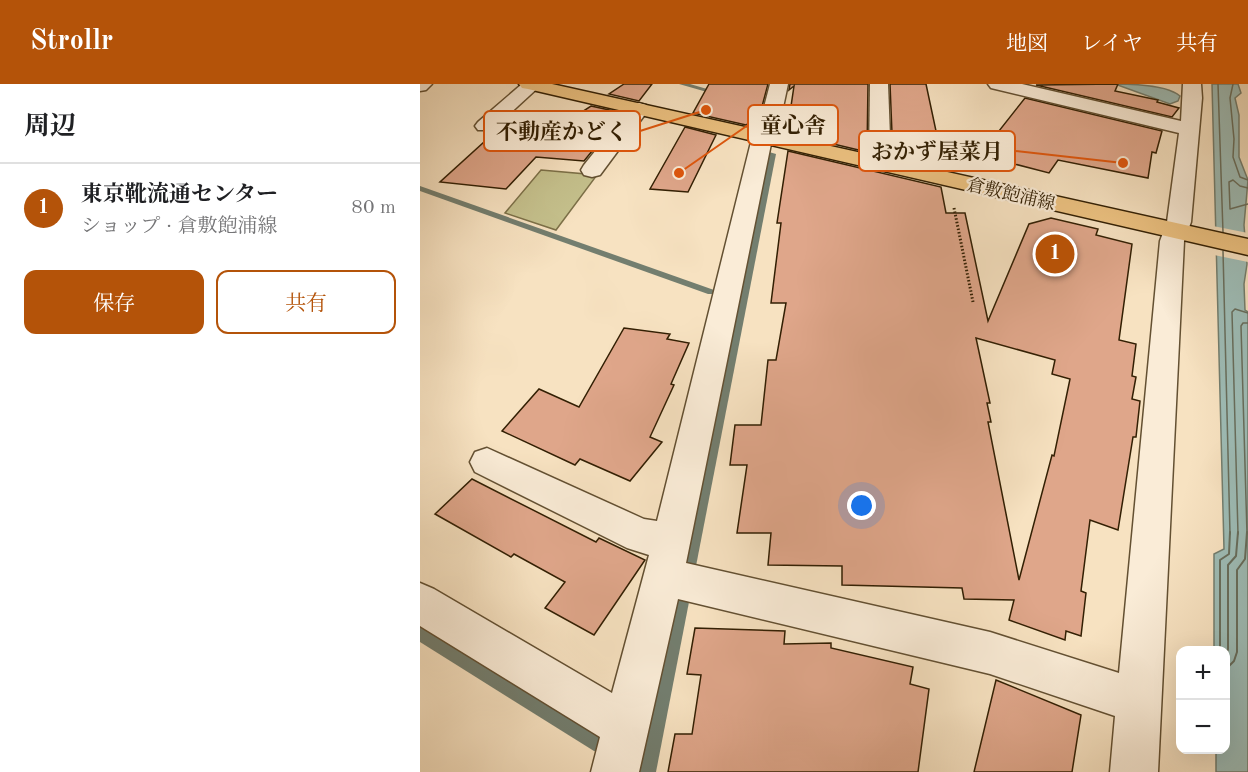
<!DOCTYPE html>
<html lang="ja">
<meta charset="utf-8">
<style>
body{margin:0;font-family:"Old Standard TT","Noto Serif JP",serif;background:#f6f6f6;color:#202124}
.controls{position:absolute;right:18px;bottom:18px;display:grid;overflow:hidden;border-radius:12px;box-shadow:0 6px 24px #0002}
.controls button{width:54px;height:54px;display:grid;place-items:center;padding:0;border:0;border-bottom:2px solid #e0e0e0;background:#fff;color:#202124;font:30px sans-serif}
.you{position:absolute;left:442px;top:422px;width:21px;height:21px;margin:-15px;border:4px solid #fff;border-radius:50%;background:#1a73e8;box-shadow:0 0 0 9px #1a73e833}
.badge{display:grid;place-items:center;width:39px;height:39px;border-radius:50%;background:#b45309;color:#fff;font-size:20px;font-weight:700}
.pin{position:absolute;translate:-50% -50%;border:3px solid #fff;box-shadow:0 2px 6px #0006}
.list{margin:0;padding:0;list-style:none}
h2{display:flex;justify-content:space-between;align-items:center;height:78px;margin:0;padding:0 24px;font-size:26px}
h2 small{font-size:20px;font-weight:400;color:#757577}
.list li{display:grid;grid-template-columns:39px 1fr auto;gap:18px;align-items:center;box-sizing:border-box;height:90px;padding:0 24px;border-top:2px solid #e0e0e0}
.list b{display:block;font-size:22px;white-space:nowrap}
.list p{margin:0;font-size:20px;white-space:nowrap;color:#757577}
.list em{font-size:20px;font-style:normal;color:#757577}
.actions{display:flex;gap:12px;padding:18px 24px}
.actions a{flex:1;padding:14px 0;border:2px solid #b45309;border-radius:12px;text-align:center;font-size:21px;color:#b45309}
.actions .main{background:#b45309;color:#fff}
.map{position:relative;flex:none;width:828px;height:688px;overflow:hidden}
header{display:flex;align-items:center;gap:36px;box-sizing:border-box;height:84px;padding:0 30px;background:#b45309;color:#fff}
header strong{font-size:28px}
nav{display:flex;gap:33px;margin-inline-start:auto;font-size:21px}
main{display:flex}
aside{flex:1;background:#fff}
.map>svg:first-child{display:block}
</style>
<header>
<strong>Strollr</strong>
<nav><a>地図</a><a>レイヤ</a><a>共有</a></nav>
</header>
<main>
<aside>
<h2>周辺<small></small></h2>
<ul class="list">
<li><span class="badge">1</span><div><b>東京靴流通センター</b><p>ショップ · 倉敷飽浦線</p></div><em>80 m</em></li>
</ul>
<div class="actions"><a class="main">保存</a><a>共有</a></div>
</aside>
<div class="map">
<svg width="828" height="688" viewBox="0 0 828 688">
<rect width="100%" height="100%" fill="#f7e2c1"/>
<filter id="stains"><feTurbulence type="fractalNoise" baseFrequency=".00333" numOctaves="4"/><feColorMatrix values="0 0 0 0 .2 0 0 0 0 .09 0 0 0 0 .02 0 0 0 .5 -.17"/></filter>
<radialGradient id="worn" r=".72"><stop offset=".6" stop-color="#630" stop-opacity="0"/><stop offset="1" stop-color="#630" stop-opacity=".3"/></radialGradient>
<polygon fill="#c5c18d" stroke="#7c7048" stroke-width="1.5" points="121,86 177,91 136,146 85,129"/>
<g fill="#9ebdb7" stroke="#737e6f" stroke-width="1.5">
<path d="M 695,0 C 712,0 747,1 760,12 L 758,17 L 750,20 Z"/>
<polygon points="792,0 818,0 821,9 815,14 819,31 819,73 828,96 824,141 827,180 824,200 825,226 828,228 828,688 796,688 796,666 806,666 806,566 794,566 794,470 804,465"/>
</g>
<polygon fill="#f7e2c1" points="793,142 828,149 828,178 794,171"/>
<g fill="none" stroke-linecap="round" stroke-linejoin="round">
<g stroke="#686e5d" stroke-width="1.5">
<polyline points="798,0 803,148"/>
<polyline points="813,0 810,14 814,55 813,73 820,93 828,96"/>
<polyline points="828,104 820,102 813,96 809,98 810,125 828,120"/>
<polyline points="803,167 810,450"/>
<polyline points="818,450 812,228 815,225 828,229"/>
<polyline points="827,450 821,242 823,239 828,239"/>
</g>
<g stroke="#686e5d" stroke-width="2">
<polyline points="800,566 800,476 809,470 810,448"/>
<polyline points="806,573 808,565 808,481 816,472 818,448"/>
<polyline points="806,585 814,577 817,568 817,486 825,475 827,448"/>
</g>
<g fill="#737e6f" fill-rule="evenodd">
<polygon points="259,0 270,0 304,10 301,12"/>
<polygon points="349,68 356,70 236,688 218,688"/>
<polygon points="0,102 294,206 296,208 294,210 288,210 0,107"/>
<polygon points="0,541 186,655 188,661 186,667 180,669 174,667 0,558"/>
</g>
</g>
<g fill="#dfa68a" stroke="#321f03" stroke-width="1.5" fill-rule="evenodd">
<polygon points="204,0 232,0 219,17 189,10"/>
<polygon points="289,0 348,0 340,30 326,41 273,29"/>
<polygon points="370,0 448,0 447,68 367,49 374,2 369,6"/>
<polygon points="470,0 506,0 519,61 514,60 518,84 473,74"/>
<polygon points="698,0 695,7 738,16 737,18 759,24 752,33 616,1"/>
<polygon points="605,14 742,47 736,69 732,68 728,94 638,76 629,89 560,71"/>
<polygon points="171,22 203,29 164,77 116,73 86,105 20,98 75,48 125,52"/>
<polygon points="265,43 296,51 268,108 230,105"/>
<path d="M 368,67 L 521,103 L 526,129 L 545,129 L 568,237 L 609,140 L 631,134 L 678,145 L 676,151 L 712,160 L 699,256 L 716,260 L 712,292 L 716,293 L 712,315 L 720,317 L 716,353 L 713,353 L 698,446 L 670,436 L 661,507 L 666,509 L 661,552 L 646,547 L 645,556 L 589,536 L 594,516 L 544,515 L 542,504 L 422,501 L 422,482 L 348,481 L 351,449 L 317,449 L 327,381 L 310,381 L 315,341 L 341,341 L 348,276 L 356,276 L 366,219 L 351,219 L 361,139 L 357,139 ZM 556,254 L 635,276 L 632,290 L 650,295 L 634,372 L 632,371 L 599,496 L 568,338 L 571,338 L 567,319 L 570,319 Z"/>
<polygon points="204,244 250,250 247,255 269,259 251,300 254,301 230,353 242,358 210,397 160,375 155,381 82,347 119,305 159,323"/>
<polygon points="52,395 176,458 179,454 225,476 174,551 125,524 145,498 94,470 91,473 15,430"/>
<polygon points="275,544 365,547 364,560 411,559 411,564 493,583 490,600 509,605 498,688 248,688 255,650 272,650 281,591 267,590"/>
<polygon points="576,596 661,631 652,688 554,688"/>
</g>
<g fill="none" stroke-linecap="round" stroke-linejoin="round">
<defs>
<g id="minor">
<polygon points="0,0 12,0 6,6 0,7"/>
<polygon points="102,0 121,1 72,46 58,46 55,42 58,38"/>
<polygon points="350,0 368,0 358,47 352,55 266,479 570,548 699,589 740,157 747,138 759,49 571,4 568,0 602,0 761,37 763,0 781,0 782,14 771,138 764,157 738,688 690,688 695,632 570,590 258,515 219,688 171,688 180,653 0,542 0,499 14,505 192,609 229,471 207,464 55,388 50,378 55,368 67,364 224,435 237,437 332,54 338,46"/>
<polygon points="450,0 468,0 471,80 468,85 460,86 452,85 449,80"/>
<polygon points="219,19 226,21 229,25 180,91 172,93 164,91 161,86 164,81 212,21"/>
</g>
<polygon id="major" points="99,0 132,0 828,155 828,171 108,5 102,4"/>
</defs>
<use href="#minor" stroke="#635032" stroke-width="3"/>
<use href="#major" stroke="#321f03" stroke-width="3"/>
<polyline stroke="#321f03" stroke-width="3" stroke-dasharray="1.5 2" stroke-linecap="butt" points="534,124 553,218"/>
<use href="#minor" fill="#faecd7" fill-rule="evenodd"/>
<use href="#major" fill="#ecc180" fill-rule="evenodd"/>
</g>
<g text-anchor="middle" stroke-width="4.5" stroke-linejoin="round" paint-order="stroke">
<g font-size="18" fill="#321f03" stroke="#faecd7">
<text transform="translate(591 110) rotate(13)" y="6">倉敷飽浦線</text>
</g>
</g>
<path fill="none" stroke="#df560c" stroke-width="2" d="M259 89L328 41M286 26L220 47M703 79L595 67"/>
<g fill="#df560c" stroke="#faecd7" stroke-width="2">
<circle cx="259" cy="89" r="6"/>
<circle cx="286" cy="26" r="6"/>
<circle cx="703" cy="79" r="6"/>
</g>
<g fill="#faecd7" stroke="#df560c" stroke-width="2">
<rect x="328" y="21" width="90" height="40" rx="6"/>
<rect x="64" y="27" width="156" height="40" rx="6"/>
<rect x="439" y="47" width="156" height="40" rx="6"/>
</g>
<g font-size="22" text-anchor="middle" font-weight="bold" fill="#321f03">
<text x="373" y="49">童心舎</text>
<text x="142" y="55">不動産かどく</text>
<text x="517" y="75">おかず屋菜月</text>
</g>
<rect width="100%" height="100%" filter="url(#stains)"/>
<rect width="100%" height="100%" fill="url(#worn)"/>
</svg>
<div class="controls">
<button>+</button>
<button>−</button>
</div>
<div class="you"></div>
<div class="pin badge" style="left:635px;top:170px">1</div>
</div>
</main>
